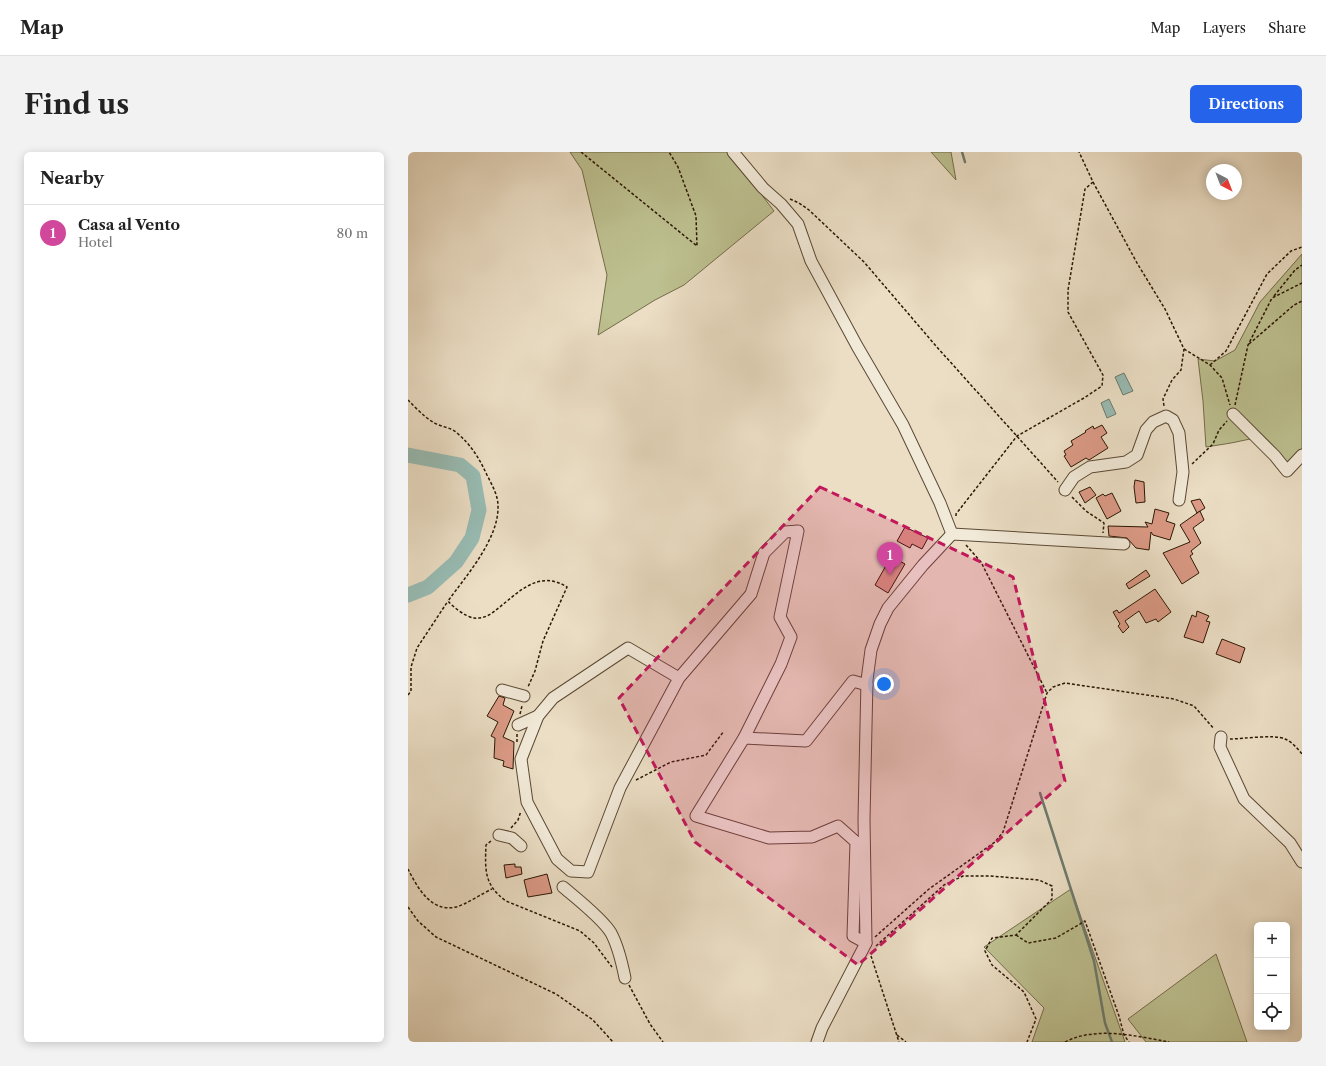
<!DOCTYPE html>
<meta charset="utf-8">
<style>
body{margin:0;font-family:"Libre Caslon Text",serif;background:#f2f2f2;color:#222}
.controls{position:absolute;right:12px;bottom:12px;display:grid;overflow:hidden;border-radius:6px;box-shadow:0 2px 10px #0003}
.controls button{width:36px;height:36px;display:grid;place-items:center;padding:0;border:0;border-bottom:1px solid #e0e0e0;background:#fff;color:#222;font:20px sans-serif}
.compass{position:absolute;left:798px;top:12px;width:36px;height:36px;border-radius:50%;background:#fff;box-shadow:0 2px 10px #0003;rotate:138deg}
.you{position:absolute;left:476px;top:532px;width:14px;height:14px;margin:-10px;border:3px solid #fff;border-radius:50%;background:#1a73e8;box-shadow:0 0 0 6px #1a73e833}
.badge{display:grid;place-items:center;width:26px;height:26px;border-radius:50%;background:#2563eb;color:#fff;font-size:13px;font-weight:700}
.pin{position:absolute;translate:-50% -33px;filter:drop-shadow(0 1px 2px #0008)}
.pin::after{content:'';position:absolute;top:21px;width:14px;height:12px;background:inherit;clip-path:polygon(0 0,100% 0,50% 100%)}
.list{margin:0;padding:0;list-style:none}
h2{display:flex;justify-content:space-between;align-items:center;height:52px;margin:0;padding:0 16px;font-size:17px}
h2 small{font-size:13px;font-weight:400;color:#767676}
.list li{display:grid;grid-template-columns:26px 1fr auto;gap:12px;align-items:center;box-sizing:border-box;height:56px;padding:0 16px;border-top:1px solid #e0e0e0}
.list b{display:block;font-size:15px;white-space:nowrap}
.list p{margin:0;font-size:13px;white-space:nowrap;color:#767676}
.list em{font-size:13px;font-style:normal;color:#767676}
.icon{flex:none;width:22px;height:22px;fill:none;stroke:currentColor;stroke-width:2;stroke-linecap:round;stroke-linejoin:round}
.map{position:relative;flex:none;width:894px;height:890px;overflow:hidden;border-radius:6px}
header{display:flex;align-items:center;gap:24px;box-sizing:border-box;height:56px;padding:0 20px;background:#fff;border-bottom:1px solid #e0e0e0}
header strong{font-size:19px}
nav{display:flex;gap:22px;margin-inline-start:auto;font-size:14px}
.intro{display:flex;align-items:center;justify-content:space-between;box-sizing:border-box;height:96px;padding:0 24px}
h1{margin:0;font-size:28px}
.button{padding:10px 18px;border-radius:6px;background:#2563eb;color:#fff;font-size:14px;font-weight:700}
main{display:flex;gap:24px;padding:0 24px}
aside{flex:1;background:#fff;border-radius:6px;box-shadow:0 2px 10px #0003}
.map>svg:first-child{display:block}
</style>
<header>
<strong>Map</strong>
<nav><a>Map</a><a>Layers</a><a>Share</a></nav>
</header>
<div class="intro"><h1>Find us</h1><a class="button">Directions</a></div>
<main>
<aside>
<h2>Nearby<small></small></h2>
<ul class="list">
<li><span class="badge" style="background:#d1479c">1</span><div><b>Casa al Vento</b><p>Hotel</p></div><em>80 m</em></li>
</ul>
</aside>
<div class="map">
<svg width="894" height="890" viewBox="0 0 894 890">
<rect width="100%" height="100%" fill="#ebdec5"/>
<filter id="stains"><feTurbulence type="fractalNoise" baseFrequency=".005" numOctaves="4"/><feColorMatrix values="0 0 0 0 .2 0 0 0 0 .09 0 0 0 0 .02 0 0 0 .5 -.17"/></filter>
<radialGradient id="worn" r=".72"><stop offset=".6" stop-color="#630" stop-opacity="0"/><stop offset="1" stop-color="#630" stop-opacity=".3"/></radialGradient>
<g fill="#bdc090" stroke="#746c4a">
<polygon points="162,0 321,0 366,59 276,133 247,148 190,183 199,123 174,18"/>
<polygon points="523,0 543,0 548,28"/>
<polygon points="894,102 894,309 873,319 847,286 823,291 798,295 795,249 790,207 807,209 827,198 852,150"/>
<polygon points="663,737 717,890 624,890 636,856 576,795"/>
<polygon points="808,802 839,890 738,890 720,867"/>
</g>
<g fill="#98bcb4" stroke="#6c7a6d">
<polygon points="716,221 725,239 715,243 707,225"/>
<polygon points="701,247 708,262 699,266 693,251"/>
</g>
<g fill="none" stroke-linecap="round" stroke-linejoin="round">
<g stroke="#6c7a6d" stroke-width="2.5">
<polyline points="554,0 557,10"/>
<polyline points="632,641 686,809 697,871 704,890"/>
</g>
<polyline stroke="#98bcb4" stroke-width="15" points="0,303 52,313 65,324 71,358 64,386 48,410 20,435 0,443"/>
</g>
<g fill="#dc9a86" stroke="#2b1703">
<polygon points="694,273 699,281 693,285 700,296 681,308 678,306 663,315 656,304 658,303 656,299 665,293 663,289 678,280 677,279 685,274 686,277"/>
<polygon points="727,328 736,330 737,350 728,351 726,335"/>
<polygon points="682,335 688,343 677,351 671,340"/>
<polygon points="704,341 713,359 699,367 688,346 695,342 697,344"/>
<polygon points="792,347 797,356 789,361 783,349"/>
<polygon points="747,357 761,361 758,369 767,372 762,388 745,383 743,380 741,398 728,396 719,386 701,384 700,374 740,375 737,370 744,372"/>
<polygon points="792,359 796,368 785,376 793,391 783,399 785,402 782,404 791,421 774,432 755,401 782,390 772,373"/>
<polygon points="497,375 520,386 514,397 504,392 502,396 489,389"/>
<polygon points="477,401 497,412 480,441 467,433 480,410 474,407"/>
<polygon points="738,418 742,424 721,437 718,432"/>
<polygon points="747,437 763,460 750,470 748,467 738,471 731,459 717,469 721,475 715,481 710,474 712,472 705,460 709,458 711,461"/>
<polygon points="789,459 801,464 798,469 802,470 795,491 776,485 784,463 788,465"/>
<polygon points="814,487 837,496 832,511 808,502"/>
<polygon points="91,544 97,546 95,553 106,559 95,585 106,590 105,617 95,614 96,609 86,606 87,586 83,584 90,570 79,564"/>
<polygon points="107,712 107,715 113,715 114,722 98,726 96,713"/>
<polygon points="139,722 144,741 120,745 116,728"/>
</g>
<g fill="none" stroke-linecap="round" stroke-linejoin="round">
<defs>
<g id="minor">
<polyline points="325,0 355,36 373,52 390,72 403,109 449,194 495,273 532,351 544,382"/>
<polyline points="825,262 867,304 879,319 894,303"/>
<polyline points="657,338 666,325 682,315 718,310 729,303 738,278 745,270 758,264 765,268 771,281 775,320 771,348"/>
<polyline points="271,526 220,496 145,546 130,564 113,607 119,650 149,707 163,719 180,720 212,636 271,526 343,442 356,401 377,380 390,379 372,465 383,485 373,512 336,586"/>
<polyline points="94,538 116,544"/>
<polyline points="110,573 130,564"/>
<polyline points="813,585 812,595 836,647 882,691 894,710"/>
<polyline points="91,683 104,686 113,694"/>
<path d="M 155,735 C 168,746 195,767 203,781 C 210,794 214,811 217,826"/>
<polyline points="458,791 445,784 448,690 430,674 404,685 361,686 288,664 336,586 398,589 445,529 459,533"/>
<polyline points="409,890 414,876 458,791 456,667 459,528 463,498 472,472 480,456 515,413 544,382 716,392"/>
</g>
</defs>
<use href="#minor" stroke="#5b4934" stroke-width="13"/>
<g stroke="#2b1703" stroke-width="1.5" stroke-dasharray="3 2" stroke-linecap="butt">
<polyline points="173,0 289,94 288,64 270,15 261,0"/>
<polyline points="685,30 729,111 757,157 776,197 773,218 764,228 755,247 756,254"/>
<polyline points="382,47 391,51 401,58 456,110 528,194 650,330"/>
<polyline points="866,144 887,118 894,113"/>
<polyline points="841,192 886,153 894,149"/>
<polyline points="776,197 802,213 814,226 822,253"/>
<polyline points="802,213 818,199 859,122 883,99 894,95"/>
<path d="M 0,248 C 7,255 16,265 25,270 C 32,275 43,275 49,281 C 64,294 71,306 79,323 C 84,333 90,343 90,354 C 91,387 58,424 40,449 C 45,455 58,465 66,466 C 75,467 82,463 88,458 C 110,441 130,417 159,435 L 135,489 L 127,519 L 120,535"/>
<polyline points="827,253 840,193 864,146 894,131"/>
<polyline points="784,312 805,292 811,278 819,269"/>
<polyline points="664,345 678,359 696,371 695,381"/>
<polyline points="548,364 548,362 609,284 676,246 694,234 695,223 660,160 660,138 677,37 685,30 671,0"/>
<polyline points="558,393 573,410 639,541"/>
<polyline points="0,543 3,539 3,515 9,496 40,449"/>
<polyline points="112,562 114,554"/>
<path d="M 822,587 C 835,587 866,582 877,587 C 884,590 889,596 894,602"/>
<polyline points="109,590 109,582"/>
<polyline points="228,628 263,610 298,603 316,579"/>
<polyline points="103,676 110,668 113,659"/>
<path d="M 83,689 L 78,693 C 77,718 76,733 98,749 L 172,779 L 186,791 L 204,815"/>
<path d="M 0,717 C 9,735 23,761 48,755 C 57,753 75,741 84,737"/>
<polyline points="0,755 10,769 28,785 148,842 185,868 205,890"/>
<polyline points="608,783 620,791 648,786 677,769 711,864 716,883 721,890"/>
<polyline points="467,785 521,737 587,690 595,680 639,541 645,535 657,531 766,547 786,554 806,577"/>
<polyline points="468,794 536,733 555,724 582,724 631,728 644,734 644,747 608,783 584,786 577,799 584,813 616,840 628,867 619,890"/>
<polyline points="463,804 491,890"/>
<polyline points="221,833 242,872 255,890"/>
<polyline points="489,883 498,890"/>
<path d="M 657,890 C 688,874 728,884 761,890"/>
</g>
<use href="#minor" stroke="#f2ead9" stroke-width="11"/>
</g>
<path fill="#c2185b" fill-opacity="0.2" stroke="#c2185b" stroke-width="3" stroke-dasharray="8 5" stroke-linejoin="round" d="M 412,335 L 605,425 L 657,629 L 450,813 L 287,690 L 211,546 Z"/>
<rect width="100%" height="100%" filter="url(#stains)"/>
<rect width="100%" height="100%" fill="url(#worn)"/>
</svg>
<div class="controls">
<button>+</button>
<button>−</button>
<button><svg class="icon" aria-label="locate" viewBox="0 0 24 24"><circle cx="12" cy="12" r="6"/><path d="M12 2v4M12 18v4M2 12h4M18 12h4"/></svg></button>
</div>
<svg class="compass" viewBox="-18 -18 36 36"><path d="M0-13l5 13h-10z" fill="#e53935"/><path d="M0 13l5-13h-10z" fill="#767676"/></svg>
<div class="you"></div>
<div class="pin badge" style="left:482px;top:423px;background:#d1479c">1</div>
</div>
</main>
